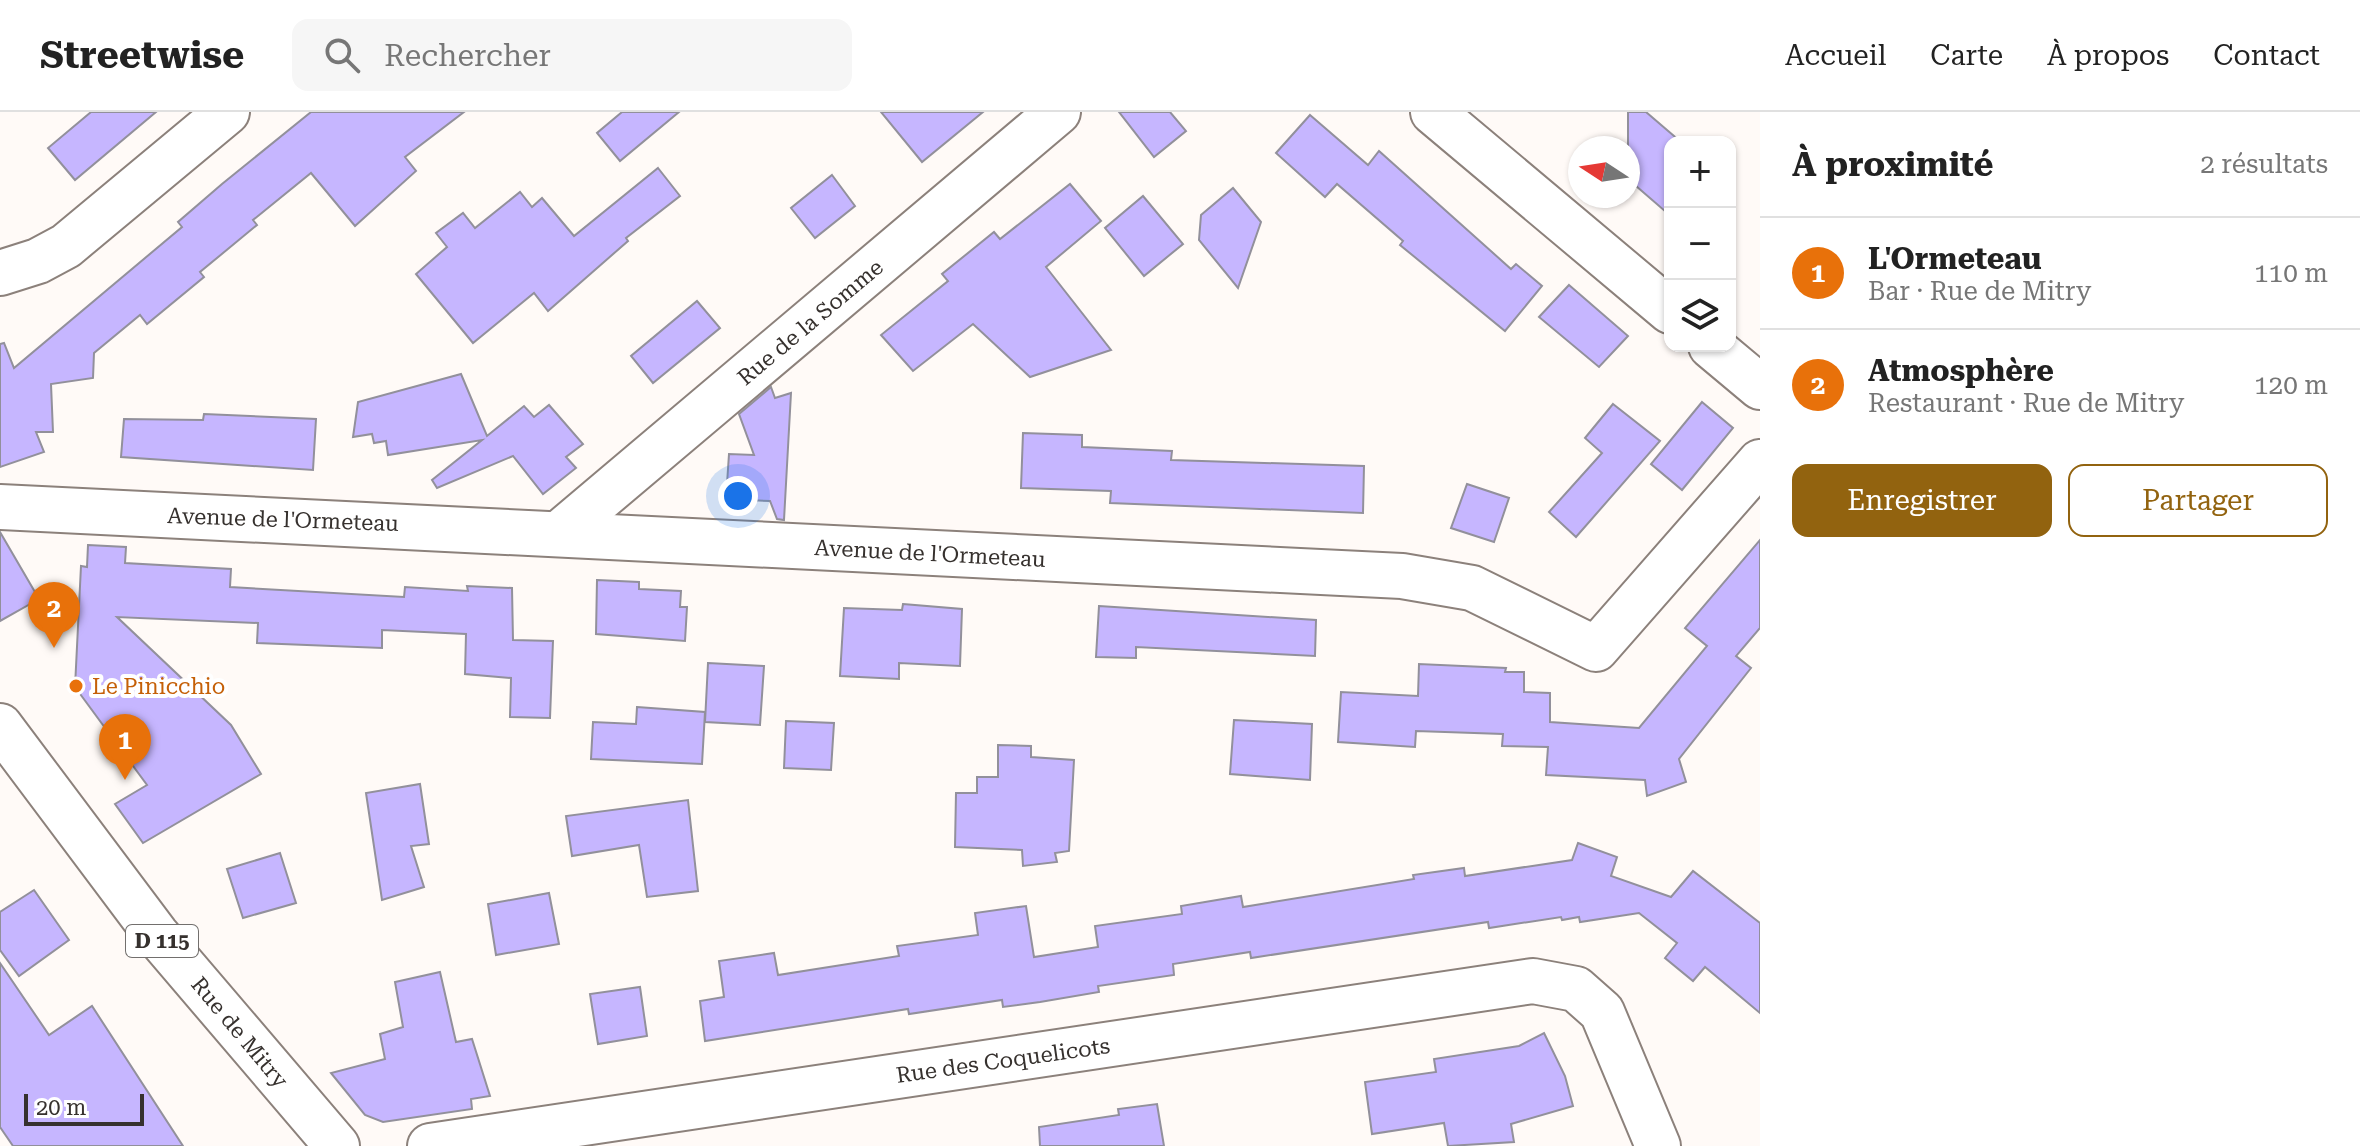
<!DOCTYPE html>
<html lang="fr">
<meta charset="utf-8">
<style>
body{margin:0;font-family:"Roboto Serif",serif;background:#f6f6f6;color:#222}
.controls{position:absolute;right:24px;top:24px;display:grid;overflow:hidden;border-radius:16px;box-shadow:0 2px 6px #0004}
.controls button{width:72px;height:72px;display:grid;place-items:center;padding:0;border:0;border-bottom:2px solid #e0e0e0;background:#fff;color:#222;font:40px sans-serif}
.compass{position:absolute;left:1568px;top:24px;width:72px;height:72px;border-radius:50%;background:#fff;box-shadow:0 2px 6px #0004;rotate:282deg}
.scale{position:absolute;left:24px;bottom:20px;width:120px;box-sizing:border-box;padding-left:8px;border:4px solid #36312e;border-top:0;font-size:22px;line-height:28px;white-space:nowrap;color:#36312e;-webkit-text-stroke:6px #fff;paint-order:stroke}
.you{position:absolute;left:738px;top:384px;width:28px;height:28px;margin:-20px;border:6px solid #fff;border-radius:50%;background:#1a73e8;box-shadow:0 0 0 12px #1a73e833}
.badge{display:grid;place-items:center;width:52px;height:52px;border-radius:50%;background:#92630f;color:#fff;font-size:26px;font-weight:700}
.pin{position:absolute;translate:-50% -66px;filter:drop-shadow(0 2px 4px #0008)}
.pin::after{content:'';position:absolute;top:42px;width:28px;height:24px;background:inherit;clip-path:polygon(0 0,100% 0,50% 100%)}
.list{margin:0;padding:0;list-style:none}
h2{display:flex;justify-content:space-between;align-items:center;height:104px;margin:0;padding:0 32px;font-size:34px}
h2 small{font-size:26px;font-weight:400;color:#767676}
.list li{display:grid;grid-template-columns:52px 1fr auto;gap:24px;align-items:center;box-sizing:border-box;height:112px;padding:0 32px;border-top:2px solid #e0e0e0}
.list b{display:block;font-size:30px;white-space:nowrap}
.list p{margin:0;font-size:26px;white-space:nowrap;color:#767676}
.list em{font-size:26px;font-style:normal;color:#767676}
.actions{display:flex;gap:16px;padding:24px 32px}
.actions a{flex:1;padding:18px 0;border:2px solid #92630f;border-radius:16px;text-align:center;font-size:28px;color:#92630f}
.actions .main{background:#92630f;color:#fff}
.icon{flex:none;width:44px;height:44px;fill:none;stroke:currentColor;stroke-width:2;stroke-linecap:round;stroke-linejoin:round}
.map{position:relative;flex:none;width:1760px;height:1034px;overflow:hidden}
header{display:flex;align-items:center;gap:48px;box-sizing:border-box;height:112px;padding:0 40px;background:#fff;border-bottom:2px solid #e0e0e0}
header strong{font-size:38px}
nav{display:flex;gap:44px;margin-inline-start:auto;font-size:28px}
.search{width:560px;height:72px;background:#f6f6f6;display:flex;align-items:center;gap:20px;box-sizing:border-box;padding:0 28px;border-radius:16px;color:#767676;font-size:30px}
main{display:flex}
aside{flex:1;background:#fff}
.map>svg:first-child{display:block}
</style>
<header>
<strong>Streetwise</strong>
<div class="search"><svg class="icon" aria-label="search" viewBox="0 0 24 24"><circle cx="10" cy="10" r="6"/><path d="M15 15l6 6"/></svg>Rechercher</div>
<nav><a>Accueil</a><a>Carte</a><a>À propos</a><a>Contact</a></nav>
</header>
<main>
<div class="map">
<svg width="1760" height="1034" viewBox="0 0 1760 1034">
<rect width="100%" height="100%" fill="#fffaf7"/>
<g fill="#c6b6ff" stroke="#92909b" stroke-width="2">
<polygon points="91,0 156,0 75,68 48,36"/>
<polygon points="311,0 464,0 405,45 416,59 355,114 311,61 253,108 257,113 200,160 204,165 147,212 140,203 94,241 93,266 51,272 53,320 36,320 44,340 0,355 0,232 4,231 14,256 182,115 178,110 222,72"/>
<polygon points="622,0 679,0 620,49 597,21"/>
<polygon points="881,0 983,0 922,50"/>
<polygon points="1119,0 1170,0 1186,19 1154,45"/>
<polygon points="1628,0 1646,0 1681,30 1670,30 1670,96 1666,100 1628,67"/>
<polygon points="1310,3 1368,53 1379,39 1511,157 1516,152 1542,174 1505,219 1400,133 1403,129 1337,72 1325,85 1276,41"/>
<polygon points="658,56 680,84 626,126 628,129 548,199 534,181 473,231 416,162 447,135 436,121 463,101 475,116 520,80 532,95 542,86 574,124"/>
<polygon points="832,63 855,94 815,126 791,96"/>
<polygon points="1070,72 1101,109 1046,155 1111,238 1030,265 973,212 913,259 881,223 948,169 942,162 994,120 1000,127"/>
<polygon points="1233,76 1261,110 1238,176 1199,128 1201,103"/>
<polygon points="1143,84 1183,132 1144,164 1105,116"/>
<polygon points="1569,173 1628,224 1599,255 1539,205"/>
<polygon points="697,189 720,216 653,271 631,244"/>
<polygon points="461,262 487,324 524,294 534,305 549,293 583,332 566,345 576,356 543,382 513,344 437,376 432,368 482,328 388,343 386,329 374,331 372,322 353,325 358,290"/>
<polygon points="771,275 775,286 791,281 784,408 777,407 770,389 726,387 729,342 754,343 739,302"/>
<polygon points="1702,290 1733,316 1682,378 1651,352"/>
<polygon points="1613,292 1660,329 1576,425 1549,400 1602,341 1585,326"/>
<polygon points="204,302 316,307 313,358 121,345 124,307 203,308"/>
<polygon points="1023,321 1082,323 1082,335 1172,339 1171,348 1364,354 1363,401 1110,391 1111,379 1021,376"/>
<polygon points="1467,372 1509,386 1494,430 1451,416"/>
<polygon points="0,420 39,487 0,509"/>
<polygon points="1760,428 1760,516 1736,544 1751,556 1679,647 1686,670 1647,684 1645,668 1546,663 1548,635 1502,634 1503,622 1416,619 1415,635 1338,630 1341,580 1418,584 1419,552 1506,556 1505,560 1524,560 1524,580 1550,581 1550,610 1639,616 1707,534 1685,516"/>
<polygon points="88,433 126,435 125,451 231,457 230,475 404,485 405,475 468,479 467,474 512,476 513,528 553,529 550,606 510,605 511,566 465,562 466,522 382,518 382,536 257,531 258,511 117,505 231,613 261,662 143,731 115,692 147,673 75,575 81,454 87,455"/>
<polygon points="597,468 639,470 639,477 681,479 680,495 687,495 685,529 596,522"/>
<polygon points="903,492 962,497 960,554 899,551 899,567 840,564 844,496 902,498"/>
<polygon points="1099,494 1316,508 1315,544 1136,535 1136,546 1096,545"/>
<polygon points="708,551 764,554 760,613 705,610"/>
<polygon points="637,595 705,600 702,652 591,647 593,610 636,612"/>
<polygon points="1234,608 1312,612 1310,668 1230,662"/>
<polygon points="786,609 834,611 831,658 784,656"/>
<polygon points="998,633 1031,634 1031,645 1074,648 1069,739 1055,741 1057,750 1023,754 1022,738 955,735 956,681 977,681 977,665 998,665"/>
<polygon points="420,672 429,732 411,734 424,775 382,788 366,681"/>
<polygon points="688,688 698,779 647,785 639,733 572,744 566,704"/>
<polygon points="1578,731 1617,745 1611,764 1671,785 1693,759 1760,811 1760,901 1705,855 1693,869 1665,846 1677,831 1639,801 1580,810 1579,805 1562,808 1561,805 1489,816 1488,810 1251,846 1250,840 1173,852 1174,863 1098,874 1099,880 1040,890 1003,895 1002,888 909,902 908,897 705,929 700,889 724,885 719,849 774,841 778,863 899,844 897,834 978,823 975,801 1026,794 1034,845 1098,835 1095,814 1182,802 1181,794 1241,784 1243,795 1414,767 1413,763 1464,756 1465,764 1572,748"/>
<polygon points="280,741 296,791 243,806 227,757"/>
<polygon points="34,778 69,828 19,864 0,838 0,800"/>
<polygon points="549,781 559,832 496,843 488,792"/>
<polygon points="0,851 49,923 92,894 183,1034 13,1034 0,1015"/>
<polygon points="440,860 456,930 472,927 490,984 471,987 472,997 383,1010 365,1003 331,961 385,947 380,922 403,915 395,870"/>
<polygon points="640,875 647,924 598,932 590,882"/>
<polygon points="1544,921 1565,964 1573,994 1511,1012 1514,1030 1448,1034 1444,1011 1372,1022 1365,970 1436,960 1434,947 1519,934"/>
<polygon points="1157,992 1164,1034 1040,1034 1039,1015 1119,1003 1118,997"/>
</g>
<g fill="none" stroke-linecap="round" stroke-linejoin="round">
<defs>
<g id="minor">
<polyline points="1433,0 1670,199"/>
<polyline points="0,161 38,149 66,134 227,0"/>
<polyline points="1711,234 1760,275"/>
<path d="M 0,395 C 468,415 935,441 1402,464 L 1472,476 L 1596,537 L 1760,350"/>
<polyline points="562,419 1058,0"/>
<polyline points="430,1034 1533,869 1576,877 1602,900 1658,1034"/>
</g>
<polyline id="major" points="0,614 156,822 337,1034"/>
</defs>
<use href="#minor" stroke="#8c817b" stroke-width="48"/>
<use href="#major" stroke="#8c817b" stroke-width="48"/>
<use href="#minor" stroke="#fff" stroke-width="44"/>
<use href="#major" stroke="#fff" stroke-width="44"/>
</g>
<circle fill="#e8710a" stroke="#fff" stroke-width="3" cx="76" cy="574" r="8"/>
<g text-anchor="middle" stroke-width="8" stroke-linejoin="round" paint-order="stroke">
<rect fill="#fff" stroke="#726f6d" stroke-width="2" x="126" y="813" width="72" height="32" rx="6"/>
<g font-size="20" font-weight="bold" fill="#36312e">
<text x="162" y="836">D 115</text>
</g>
<g font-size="22" fill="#36312e" stroke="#fff">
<text transform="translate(810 210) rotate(-40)" y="8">Rue de la Somme</text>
<text transform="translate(283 407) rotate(2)" y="8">Avenue de l'Ormeteau</text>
<text transform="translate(930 441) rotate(3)" y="8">Avenue de l'Ormeteau</text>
<text transform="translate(240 920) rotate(50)" y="8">Rue de Mitry</text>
<text transform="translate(1003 948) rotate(-8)" y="8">Rue des Coquelicots</text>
</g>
<g font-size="22" fill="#c56008" stroke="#fff" text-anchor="start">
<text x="92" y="582">Le Pinicchio</text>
</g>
</g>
</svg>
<div class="controls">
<button>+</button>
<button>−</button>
<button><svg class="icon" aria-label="layers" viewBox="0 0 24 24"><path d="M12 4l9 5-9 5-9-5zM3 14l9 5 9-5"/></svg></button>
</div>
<svg class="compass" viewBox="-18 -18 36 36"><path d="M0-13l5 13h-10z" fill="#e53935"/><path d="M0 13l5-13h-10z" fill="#767676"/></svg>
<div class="scale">20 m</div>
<div class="you"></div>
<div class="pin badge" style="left:125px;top:668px;background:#e8710a">1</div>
<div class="pin badge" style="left:54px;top:536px;background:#e8710a">2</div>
</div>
<aside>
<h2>À proximité<small>2 résultats</small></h2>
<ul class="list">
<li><span class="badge" style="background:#e8710a">1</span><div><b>L'Ormeteau</b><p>Bar · Rue de Mitry</p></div><em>110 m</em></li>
<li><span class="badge" style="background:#e8710a">2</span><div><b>Atmosphère</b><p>Restaurant · Rue de Mitry</p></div><em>120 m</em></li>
</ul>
<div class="actions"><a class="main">Enregistrer</a><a>Partager</a></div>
</aside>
</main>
